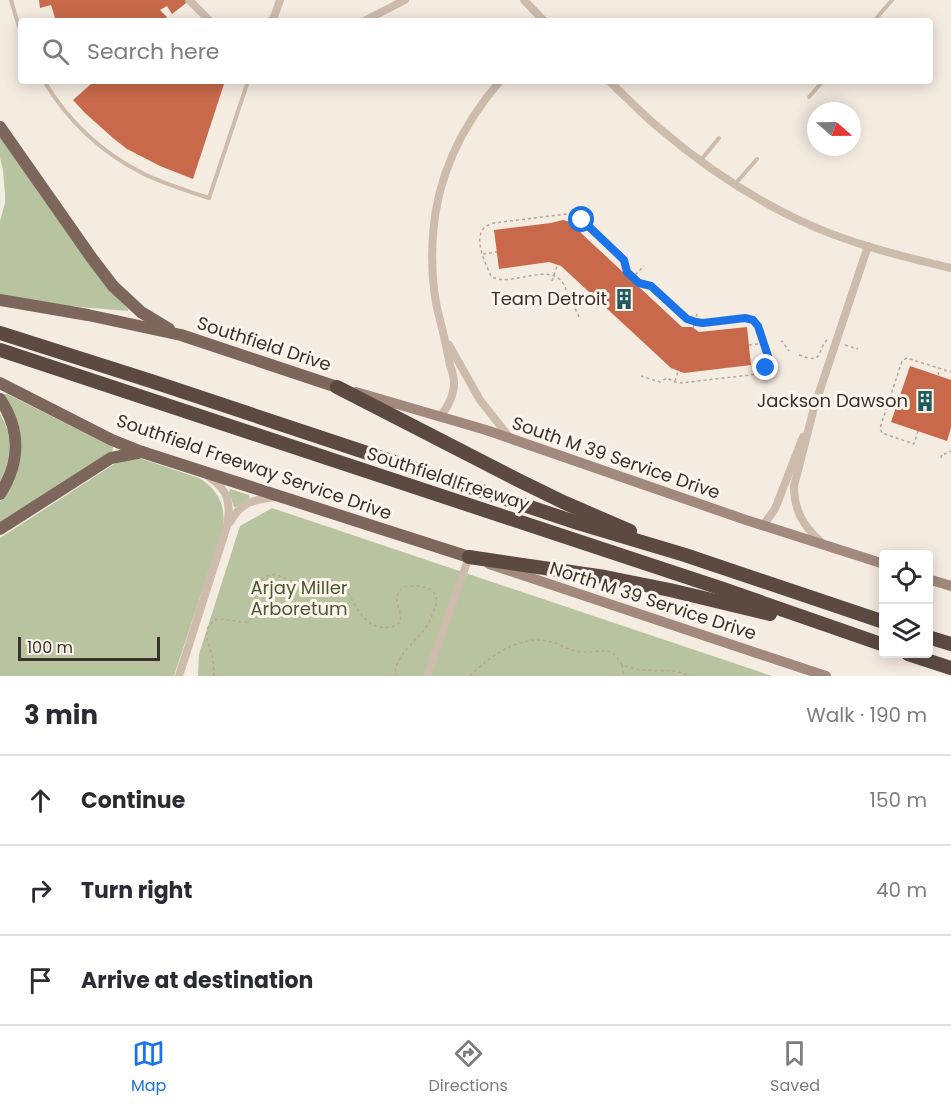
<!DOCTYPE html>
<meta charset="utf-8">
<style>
body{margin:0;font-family:Poppins,sans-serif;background:#f7f7f7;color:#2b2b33}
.controls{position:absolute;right:18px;bottom:18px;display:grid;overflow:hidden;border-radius:6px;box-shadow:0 3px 15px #0003}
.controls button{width:54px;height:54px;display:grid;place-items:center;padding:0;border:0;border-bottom:2px solid #e1e1e2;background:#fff;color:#2b2b33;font:30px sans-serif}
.compass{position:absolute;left:807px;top:102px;width:54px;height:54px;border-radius:50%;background:#fff;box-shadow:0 3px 15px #0003;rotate:110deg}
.scale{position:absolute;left:18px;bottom:15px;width:142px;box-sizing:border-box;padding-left:6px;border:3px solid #3b302b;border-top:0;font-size:16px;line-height:21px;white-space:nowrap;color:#3b302b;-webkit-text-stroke:4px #fbf5ee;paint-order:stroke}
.stop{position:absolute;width:18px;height:18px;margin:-14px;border:4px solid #1a73e8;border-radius:50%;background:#fff}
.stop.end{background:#1a73e8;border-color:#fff;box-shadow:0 2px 6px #0008}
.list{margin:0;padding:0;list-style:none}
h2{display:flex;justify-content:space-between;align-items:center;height:78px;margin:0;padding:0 24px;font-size:26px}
h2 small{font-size:20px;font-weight:400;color:#7c7c81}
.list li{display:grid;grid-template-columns:39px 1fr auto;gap:18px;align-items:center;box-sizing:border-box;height:90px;padding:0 24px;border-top:2px solid #e1e1e2}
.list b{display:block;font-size:22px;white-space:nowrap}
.list em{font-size:20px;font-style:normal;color:#7c7c81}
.icon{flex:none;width:33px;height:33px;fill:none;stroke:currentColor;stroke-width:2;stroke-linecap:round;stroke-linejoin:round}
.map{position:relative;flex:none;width:951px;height:676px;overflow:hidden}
.search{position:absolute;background:#fff;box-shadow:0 3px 15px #0003;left:18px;right:18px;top:18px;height:66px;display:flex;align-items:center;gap:15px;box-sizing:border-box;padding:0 21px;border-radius:6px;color:#7c7c81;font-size:22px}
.sheet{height:348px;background:#fff}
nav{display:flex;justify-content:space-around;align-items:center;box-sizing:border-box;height:84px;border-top:2px solid #e1e1e2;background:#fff;font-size:16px;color:#7c7c81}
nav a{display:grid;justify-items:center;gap:3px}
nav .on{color:#1a73e8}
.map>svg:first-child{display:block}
</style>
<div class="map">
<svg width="951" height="676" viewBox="0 0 951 676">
<rect width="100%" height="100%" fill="#f4ebe1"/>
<g fill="#b8c4a0">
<polygon points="0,133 113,292 128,309 128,311 68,306 0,295 0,221 5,203 5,194 3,170 0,158"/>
<polygon points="4,394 7,394 113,447 112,453 0,525 0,502 8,492 17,472"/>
<path d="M 0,414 C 15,438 10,459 0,483 Z"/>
<path d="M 139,458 L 199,478 C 218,489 226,506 223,528 L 174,676 L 0,676 L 0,538 L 122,459 Z"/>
<polygon points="230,489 249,495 250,498 236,507 234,507 229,492"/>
<polygon points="272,508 772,676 198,676 199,654 240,526"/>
</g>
<g fill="#c8694b">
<polygon points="39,0 190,0 172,14 167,6 160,10 167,17 163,21 56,21 51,5 40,8"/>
<polygon points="89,81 225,81 193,179 160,166 127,149 113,138 85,113 73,100 91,84"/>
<polygon points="563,220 570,222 576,225 582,234 682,327 692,327 699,332 747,327 751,365 684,373 671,368 561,266 549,262 499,269 494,230 551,223"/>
<polygon points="910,366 951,380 951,428 947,441 891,422"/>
</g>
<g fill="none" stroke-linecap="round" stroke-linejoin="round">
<g stroke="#b9a596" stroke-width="1.5" stroke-dasharray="3 3" stroke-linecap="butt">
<polyline points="571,222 576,208"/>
<polyline points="483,254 497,252"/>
<polyline points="631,279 644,266"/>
<polyline points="552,281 557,266"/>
<path d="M 579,317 C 576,309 572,304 568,296 C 566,292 566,287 563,283 C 548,261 509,289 491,276 C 484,260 468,229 494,223 L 566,214 L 573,216 L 582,221 L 624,260 L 627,272 L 639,283 L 651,286 L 687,319 L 696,322 L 703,323 L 743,318 L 750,318 L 753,320 L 758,326 L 768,359 L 766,368 L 758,374 L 681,383 L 675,382 L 667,378 L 662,381 L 660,382 L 641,376"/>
<polyline points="693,328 697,314"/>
<polyline points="781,342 782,341 789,351"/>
<polyline points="749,345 766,343"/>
<polyline points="845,345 858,349"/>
<path d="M 799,355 C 826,365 815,351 828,339"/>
<polyline points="938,375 940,369"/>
<polyline points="675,381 678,371"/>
<polyline points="918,431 914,444 882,433 880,428 902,361 907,358 910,359 951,372"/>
<polyline points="941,458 942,454 945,454 951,451"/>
<polyline points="622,665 624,676"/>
<path d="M 214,676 L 213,659 L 207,639 L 207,629 L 214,620 C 227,617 235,623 248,622 C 259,609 252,594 261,582 C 273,565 287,583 300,583 C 306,583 312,579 318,579 C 326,578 334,581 342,583 C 354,600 363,632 390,627 C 416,623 383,597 405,587 C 409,586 414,586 418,586 C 433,587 441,596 434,610 C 432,616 430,622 426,627 C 416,642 398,653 395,672 L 397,676"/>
<path d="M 470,676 C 488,657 520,635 547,641 C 560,643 570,652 583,652 C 602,653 611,644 622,665 L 640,670 L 676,671 L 691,676"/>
</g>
<g stroke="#cdbbac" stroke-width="4">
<polyline points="11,0 21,34"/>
<polyline points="874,21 892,0"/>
<path d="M 44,81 C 68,121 102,153 144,174 C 165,184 187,191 209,198 L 248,81"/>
<polyline points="809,97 823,81"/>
<polyline points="701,160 719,138"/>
<polyline points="736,183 757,159"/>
</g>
<g stroke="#cdbbac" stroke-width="8">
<polyline points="189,0 210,21"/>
<polyline points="524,0 544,21"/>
<polyline points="271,21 274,17 280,0"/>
<polyline points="364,21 405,0"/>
<path d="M 609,81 C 625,96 641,113 659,128 C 700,163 750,197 799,220 C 847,243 900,256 951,268"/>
<polyline points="449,345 480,400 510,438"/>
<path d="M 440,416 C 448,408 454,394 454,383 C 454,377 452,371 450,365 C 447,350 444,335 440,320 C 432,292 431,263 433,234 C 437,176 463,124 500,81"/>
<path d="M 230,522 C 241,502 254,499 277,497"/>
<polyline points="763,525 775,509 803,437"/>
<path d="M 821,542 C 803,526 794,510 794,486 L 814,408 L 868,246"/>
<path d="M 179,676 L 227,526 C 231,504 229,490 209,477"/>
<polyline points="427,676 469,557"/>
</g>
<g stroke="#a18a7d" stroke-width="10">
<polyline points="356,392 486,430 746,520 884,564"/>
<polyline points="489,564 826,676"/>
<polyline points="928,579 951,586"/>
</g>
<g stroke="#7d675c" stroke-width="12">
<polyline points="0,127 91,257 113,286 141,312 169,329"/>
<polyline points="0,300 88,315 181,335 337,387"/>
<polyline points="0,383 112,440 142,452 469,557"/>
<path d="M 0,399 C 21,430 20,463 0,494"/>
<polyline points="0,529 111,458 142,452"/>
</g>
<g stroke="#5c4a42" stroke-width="14">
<polyline points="0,333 154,382 578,523 685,555 884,622"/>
<polyline points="0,350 723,589 884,645"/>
<polyline points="337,387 518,480 563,502 630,531"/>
<polyline points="469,557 605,577 670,590 770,614"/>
<polyline points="928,637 951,644"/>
<polyline points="908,654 951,668"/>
</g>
</g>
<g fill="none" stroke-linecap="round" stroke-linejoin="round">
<polyline stroke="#1a73e8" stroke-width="8" points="582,220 624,260 627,272 639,283 651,286 687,319 696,322 703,323 745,318 753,320 758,326 768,356 768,362 766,368"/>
</g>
<defs>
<symbol id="building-bare" viewBox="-9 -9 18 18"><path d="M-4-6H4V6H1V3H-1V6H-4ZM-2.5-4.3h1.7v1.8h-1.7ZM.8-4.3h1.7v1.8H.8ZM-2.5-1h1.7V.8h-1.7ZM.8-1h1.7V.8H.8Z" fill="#1f5a5e" stroke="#fbf5ee" stroke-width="2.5" paint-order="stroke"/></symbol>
</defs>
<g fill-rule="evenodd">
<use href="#building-bare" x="609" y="284" width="30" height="30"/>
<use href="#building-bare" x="910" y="386" width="30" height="30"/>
</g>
<g text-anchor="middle" stroke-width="6" stroke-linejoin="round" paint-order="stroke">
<g font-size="18" fill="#3b302b" stroke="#fbf5ee" text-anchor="end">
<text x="607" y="305">Team Detroit</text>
<text x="908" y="407">Jackson Dawson</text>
</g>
<g font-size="18" fill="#3b302b" stroke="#fbf5ee">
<text transform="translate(264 344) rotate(18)" y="6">Southfield Drive</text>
<text transform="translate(616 458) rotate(19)" y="6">South M 39 Service Drive</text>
<text transform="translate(254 467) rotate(19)" y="6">Southfield Freeway Service Drive</text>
<text transform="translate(448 479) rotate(18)" y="6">Southfield Freeway</text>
<text transform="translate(653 601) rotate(18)" y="6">North M 39 Service Drive</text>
</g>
<g font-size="18" fill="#4a5a2e" stroke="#fbf5ee">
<text x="299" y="594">Arjay Miller<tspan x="299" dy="21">Arboretum</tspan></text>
</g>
</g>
</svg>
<div class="controls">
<button><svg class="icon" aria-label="locate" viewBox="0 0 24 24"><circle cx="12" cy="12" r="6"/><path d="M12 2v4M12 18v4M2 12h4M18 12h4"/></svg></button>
<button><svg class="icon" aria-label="layers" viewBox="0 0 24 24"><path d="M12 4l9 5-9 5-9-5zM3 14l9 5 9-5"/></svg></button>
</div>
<svg class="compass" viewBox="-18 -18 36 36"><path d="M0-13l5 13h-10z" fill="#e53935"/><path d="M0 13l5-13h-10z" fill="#7c7c81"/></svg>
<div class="scale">100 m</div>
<div class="stop" style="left:582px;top:220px"></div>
<div class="stop end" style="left:766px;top:368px"></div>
<div class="search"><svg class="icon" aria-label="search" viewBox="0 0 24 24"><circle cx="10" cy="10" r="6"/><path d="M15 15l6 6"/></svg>Search here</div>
</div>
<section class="sheet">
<h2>3 min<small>Walk · 190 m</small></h2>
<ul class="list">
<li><svg class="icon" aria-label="ahead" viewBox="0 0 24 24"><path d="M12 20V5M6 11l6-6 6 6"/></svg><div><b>Continue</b></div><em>150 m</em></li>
<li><svg class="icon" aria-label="right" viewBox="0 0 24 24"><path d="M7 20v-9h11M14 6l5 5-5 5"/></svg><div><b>Turn right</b></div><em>40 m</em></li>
<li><svg class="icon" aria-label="arrive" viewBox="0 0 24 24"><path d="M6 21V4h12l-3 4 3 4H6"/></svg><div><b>Arrive at destination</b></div></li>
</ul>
</section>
<nav>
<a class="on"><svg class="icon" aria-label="map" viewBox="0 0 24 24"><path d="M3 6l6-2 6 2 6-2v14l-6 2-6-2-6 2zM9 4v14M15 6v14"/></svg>Map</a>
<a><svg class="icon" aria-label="directions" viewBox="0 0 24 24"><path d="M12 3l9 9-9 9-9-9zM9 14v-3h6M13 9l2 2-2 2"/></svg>Directions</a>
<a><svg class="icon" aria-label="saved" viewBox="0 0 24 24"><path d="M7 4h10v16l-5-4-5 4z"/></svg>Saved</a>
</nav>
